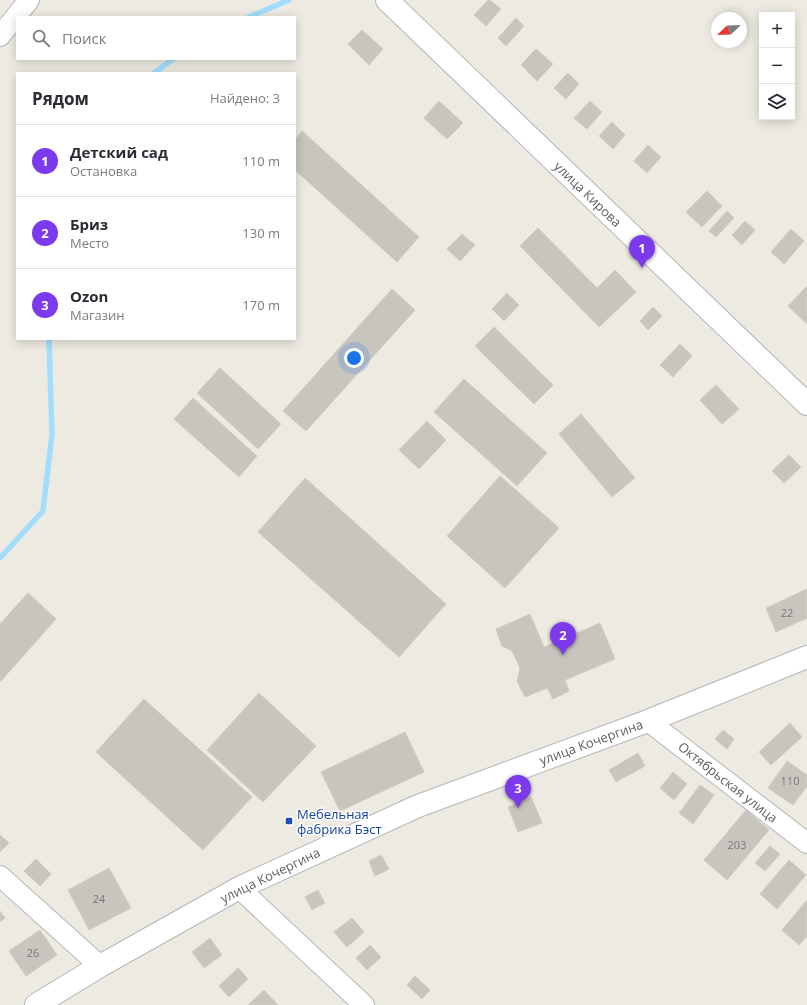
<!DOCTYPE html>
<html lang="ru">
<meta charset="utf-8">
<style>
body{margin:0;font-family:"Open Sans",sans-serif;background:#f7f7f7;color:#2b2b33}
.controls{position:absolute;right:12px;top:12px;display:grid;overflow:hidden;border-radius:0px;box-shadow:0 2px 10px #0003}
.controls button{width:36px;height:36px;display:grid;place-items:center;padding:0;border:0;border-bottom:1px solid #e1e1e2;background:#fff;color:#2b2b33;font:20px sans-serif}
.compass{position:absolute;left:711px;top:12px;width:36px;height:36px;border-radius:50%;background:#fff;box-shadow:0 2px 10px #0003;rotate:247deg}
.you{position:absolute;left:354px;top:358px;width:14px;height:14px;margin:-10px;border:3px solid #fff;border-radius:50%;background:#1a73e8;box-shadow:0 0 0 6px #1a73e833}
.badge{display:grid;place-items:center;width:26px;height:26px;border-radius:50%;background:#7c3aed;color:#fff;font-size:13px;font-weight:700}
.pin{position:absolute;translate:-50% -33px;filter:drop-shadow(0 1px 2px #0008)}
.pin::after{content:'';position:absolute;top:21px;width:14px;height:12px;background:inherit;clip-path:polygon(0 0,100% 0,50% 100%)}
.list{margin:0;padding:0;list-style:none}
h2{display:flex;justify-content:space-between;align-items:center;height:52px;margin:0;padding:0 16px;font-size:17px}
h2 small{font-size:13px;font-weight:400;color:#7c7c81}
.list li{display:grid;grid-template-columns:26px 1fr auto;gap:12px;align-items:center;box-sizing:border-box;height:72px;padding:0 16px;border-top:1px solid #e1e1e2}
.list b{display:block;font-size:15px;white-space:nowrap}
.list p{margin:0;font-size:13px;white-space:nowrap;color:#7c7c81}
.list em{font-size:13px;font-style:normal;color:#7c7c81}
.icon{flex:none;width:22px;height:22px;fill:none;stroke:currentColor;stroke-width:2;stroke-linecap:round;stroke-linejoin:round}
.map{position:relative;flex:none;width:807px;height:1005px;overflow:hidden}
.search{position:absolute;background:#fff;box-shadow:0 2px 10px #0003;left:16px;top:16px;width:280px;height:44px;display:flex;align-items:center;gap:10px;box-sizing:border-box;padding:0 14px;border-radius:0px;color:#7c7c81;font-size:15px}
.panel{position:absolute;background:#fff;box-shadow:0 2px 10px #0003;left:16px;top:72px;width:280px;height:268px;border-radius:0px}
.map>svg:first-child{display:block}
</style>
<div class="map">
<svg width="807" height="1005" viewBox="0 0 807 1005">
<rect width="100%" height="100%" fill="#edeae2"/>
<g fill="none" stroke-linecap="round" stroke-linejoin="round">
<g stroke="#a2ddfd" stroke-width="5.5">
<polyline points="249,17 289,0"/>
<polyline points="154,73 173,59"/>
<polyline points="0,558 43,511 52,434 49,339"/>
</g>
</g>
<g fill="#c8c5bf" stroke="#d2cbc1">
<polygon points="488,0 490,0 501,9 486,26 474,15"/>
<polygon points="516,18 524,26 506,46 498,38"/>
<polygon points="362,30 383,49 369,65 348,44"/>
<polygon points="536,49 553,64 537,81 521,65"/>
<polygon points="568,73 579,84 566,99 554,88"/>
<polygon points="439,101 463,123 447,139 424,118"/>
<polygon points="590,101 602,112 587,129 574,118"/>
<polygon points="612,122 625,135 613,149 599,136"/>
<polygon points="302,131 419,237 397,262 295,170 295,140"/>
<polygon points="648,145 661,157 647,173 634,161"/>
<polygon points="707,191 722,206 702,227 686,212"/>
<polygon points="727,211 734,218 716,237 709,231"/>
<polygon points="745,221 755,230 742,245 732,235"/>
<polygon points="538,228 597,288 615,270 636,292 599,327 520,246"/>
<polygon points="791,229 804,241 784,264 771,252"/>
<polygon points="462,234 475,245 460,261 447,249"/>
<polygon points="806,287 807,287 807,324 788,306"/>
<polygon points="392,289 415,310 306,431 283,411"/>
<polygon points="507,293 519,305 504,321 492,309"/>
<polygon points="653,307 662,316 648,330 640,321"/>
<polygon points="494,327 553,385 534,404 475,346"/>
<polygon points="680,344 692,356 673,377 660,365"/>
<polygon points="220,368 281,424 258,449 197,393"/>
<polygon points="464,379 547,453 517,486 434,412"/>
<polygon points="716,385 739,409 722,424 700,400"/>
<polygon points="193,398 257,456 239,477 174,419"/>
<polygon points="581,414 635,478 612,497 559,434"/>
<polygon points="427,421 446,440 419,469 399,450"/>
<polygon points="789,455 801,467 784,483 772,471"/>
<polygon points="500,476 559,528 505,588 447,536"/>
<polygon points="305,478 446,604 399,657 258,532"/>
<polygon points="807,589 807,618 776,632 766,608"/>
<polygon points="28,593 56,619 0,682 0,624"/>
<polygon points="530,614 544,647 600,623 615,659 565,680 569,691 553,699 547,688 525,697 517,681 520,668 512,651 502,646 496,629"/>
<polygon points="259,693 316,746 263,802 207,750"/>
<polygon points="144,699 252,797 203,850 96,752"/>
<polygon points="790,723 802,737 771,765 759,752"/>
<polygon points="723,730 734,739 727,749 715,739"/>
<polygon points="405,732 424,772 340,811 321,772"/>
<polygon points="638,753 645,766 616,782 609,770"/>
<polygon points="787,761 807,775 807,786 793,805 768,788"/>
<polygon points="673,772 687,784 674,800 660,788"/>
<polygon points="700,785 714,795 693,824 679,813"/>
<polygon points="531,797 542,823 518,832 508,807"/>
<polygon points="746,810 769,830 727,880 704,860"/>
<polygon points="0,835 9,843 0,852"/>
<polygon points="770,846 780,854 765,871 755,863"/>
<polygon points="381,855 389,869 375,876 369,861"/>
<polygon points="36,859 51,874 40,886 24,871"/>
<polygon points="789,860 806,875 777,909 760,894"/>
<polygon points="109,868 131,908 89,930 68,890"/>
<polygon points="318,890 325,903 312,910 305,897"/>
<polygon points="807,900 807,936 799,945 782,930"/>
<polygon points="0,911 5,918 0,922"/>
<polygon points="352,918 364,932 347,947 334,932"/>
<polygon points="40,930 57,955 26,976 9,951"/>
<polygon points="210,938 222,955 204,968 192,952"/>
<polygon points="370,945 381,957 367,970 356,958"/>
<polygon points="238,968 248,979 229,997 219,986"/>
<polygon points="415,976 430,990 422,999 407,985"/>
<polygon points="264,990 278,1005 248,1005"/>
</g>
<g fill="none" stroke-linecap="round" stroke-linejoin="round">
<defs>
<g id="minor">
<polyline points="0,36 29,0"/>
<polyline points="648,721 807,843"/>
<polyline points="0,876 100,966"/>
<polyline points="239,888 364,1005"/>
</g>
<g id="tertiary">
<polyline points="387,0 807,404"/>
<polyline points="36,1005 100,966 239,888 418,806 648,721 807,657"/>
</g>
</defs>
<use href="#minor" stroke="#b3b6b9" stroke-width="22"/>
<use href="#tertiary" stroke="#b3b6b9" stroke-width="24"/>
<use href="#minor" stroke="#fff" stroke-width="20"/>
<use href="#tertiary" stroke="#fff" stroke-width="22"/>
</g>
<rect fill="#1a4fb4" stroke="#fff" stroke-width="1.5" x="285" y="817" width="8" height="8" rx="2"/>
<g text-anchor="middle" stroke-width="3" stroke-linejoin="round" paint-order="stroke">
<g font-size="11" fill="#76787a">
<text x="787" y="617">22</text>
<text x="790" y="785">110</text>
<text x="737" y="849">203</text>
<text x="99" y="903">24</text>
<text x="33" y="957">26</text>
</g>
<g font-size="13" fill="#5b5f63" stroke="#fff">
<text transform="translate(588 194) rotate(44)" y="5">улица Кирова</text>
<text transform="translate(591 742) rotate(-20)" y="5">улица Кочергина</text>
<text transform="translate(728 782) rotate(38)" y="5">Октябрьская улица</text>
<text transform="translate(270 875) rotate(-26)" y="5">улица Кочергина</text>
</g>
<g font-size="13" fill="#164399" stroke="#fff" text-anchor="start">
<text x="297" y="819">Мебельная<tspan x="297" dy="15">фабрика Бэст</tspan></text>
</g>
</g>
</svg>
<div class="controls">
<button>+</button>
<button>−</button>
<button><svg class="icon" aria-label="layers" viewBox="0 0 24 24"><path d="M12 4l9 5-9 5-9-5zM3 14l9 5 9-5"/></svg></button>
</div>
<svg class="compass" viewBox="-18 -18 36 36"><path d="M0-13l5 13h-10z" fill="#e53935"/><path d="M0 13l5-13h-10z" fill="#7c7c81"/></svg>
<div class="you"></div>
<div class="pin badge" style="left:642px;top:268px">1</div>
<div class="pin badge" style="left:563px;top:655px">2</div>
<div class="pin badge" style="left:518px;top:808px">3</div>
<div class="search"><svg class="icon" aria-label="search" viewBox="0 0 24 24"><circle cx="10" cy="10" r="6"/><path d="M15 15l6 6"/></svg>Поиск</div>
<section class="panel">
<h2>Рядом<small>Найдено: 3</small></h2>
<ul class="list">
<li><span class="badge">1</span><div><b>Детский сад</b><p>Остановка</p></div><em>110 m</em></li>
<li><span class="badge">2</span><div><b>Бриз</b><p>Место</p></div><em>130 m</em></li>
<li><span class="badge">3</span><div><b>Ozon</b><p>Магазин</p></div><em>170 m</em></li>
</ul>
</section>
</div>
